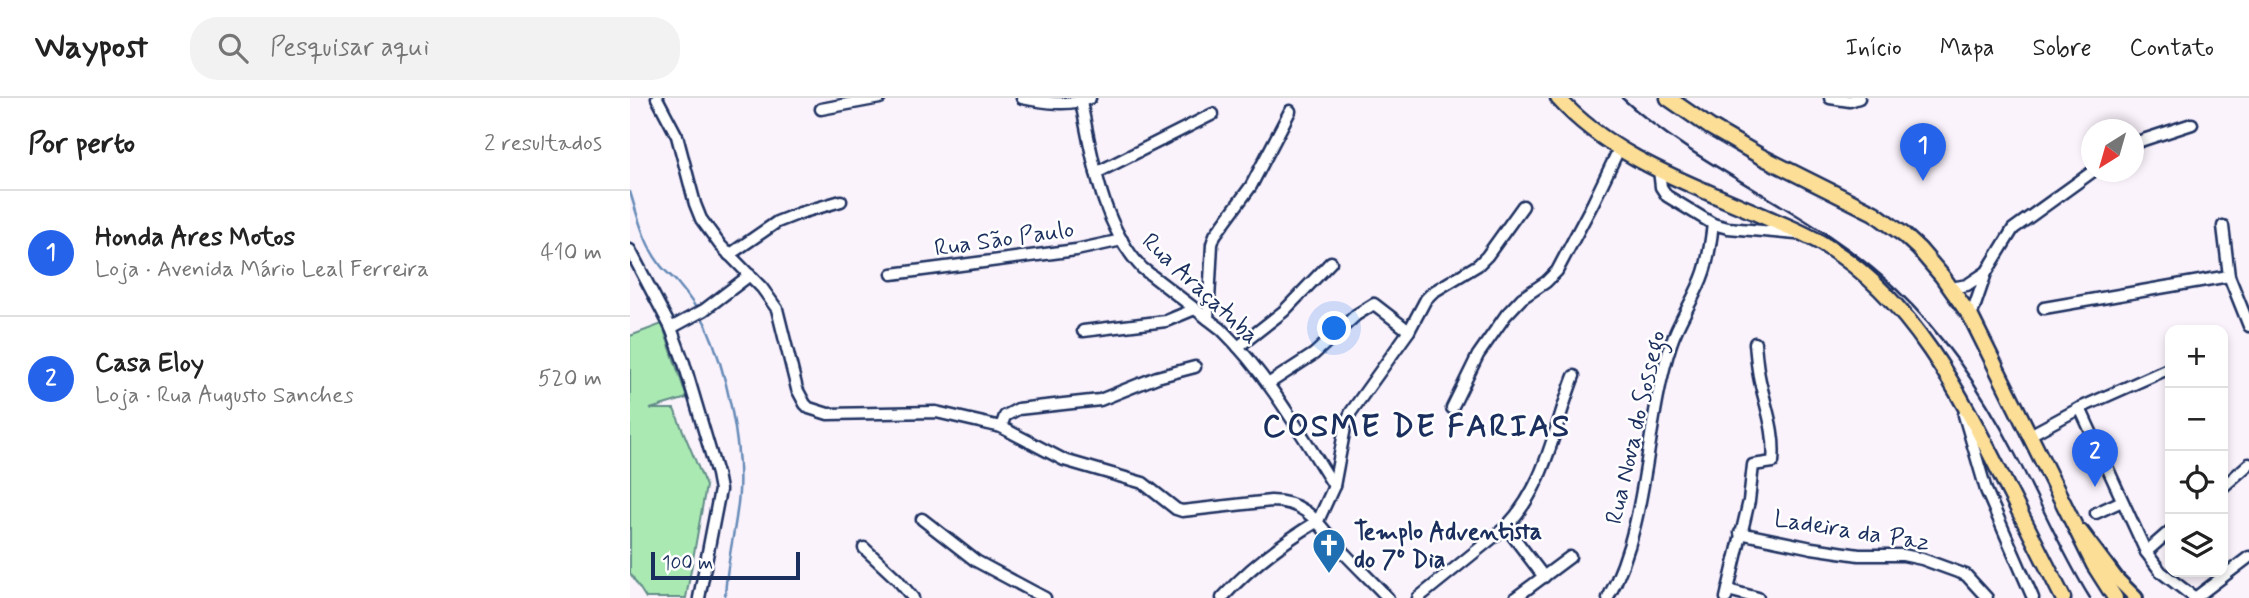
<!DOCTYPE html>
<html lang="pt">
<meta charset="utf-8">
<style>
body{margin:0;font-family:Mynerve,sans-serif;background:#f2f2f2;color:#222}
.controls{position:absolute;right:21px;bottom:21px;display:grid;overflow:hidden;border-radius:14px;box-shadow:0 4px 10px #0003}
.controls button{width:63px;height:63px;display:grid;place-items:center;padding:0;border:0;border-bottom:2px solid #e0e0e0;background:#fff;color:#222;font:35px sans-serif}
.compass{position:absolute;left:1451px;top:21px;width:63px;height:63px;border-radius:50%;background:#fff;box-shadow:0 4px 10px #0003;rotate:217deg}
.scale{position:absolute;left:21px;bottom:18px;width:149px;box-sizing:border-box;padding-left:7px;border:4px solid #1b2f5e;border-top:0;font-size:19px;line-height:24px;white-space:nowrap;color:#1b2f5e;-webkit-text-stroke:5px #fff;paint-order:stroke}
.you{position:absolute;left:705px;top:231px;width:24px;height:24px;margin:-18px;border:5px solid #fff;border-radius:50%;background:#1a73e8;box-shadow:0 0 0 10px #1a73e833}
.badge{display:grid;place-items:center;width:46px;height:46px;border-radius:50%;background:#2563eb;color:#fff;font-size:23px;font-weight:700}
.pin{position:absolute;translate:-50% -58px;filter:drop-shadow(0 2px 4px #0008)}
.pin::after{content:'';position:absolute;top:37px;width:24px;height:21px;background:inherit;clip-path:polygon(0 0,100% 0,50% 100%)}
.list{margin:0;padding:0;list-style:none}
h2{display:flex;justify-content:space-between;align-items:center;height:91px;margin:0;padding:0 28px;font-size:30px}
h2 small{font-size:23px;font-weight:400;color:#767676}
.list li{display:grid;grid-template-columns:46px 1fr auto;gap:21px;align-items:center;box-sizing:border-box;height:126px;padding:0 28px;border-top:2px solid #e0e0e0}
.list b{display:block;font-size:26px;white-space:nowrap}
.list p{margin:0;font-size:23px;white-space:nowrap;color:#767676}
.list em{font-size:23px;font-style:normal;color:#767676}
.icon{flex:none;width:38px;height:38px;fill:none;stroke:currentColor;stroke-width:2;stroke-linecap:round;stroke-linejoin:round}
.map{position:relative;flex:none;width:1619px;height:500px;overflow:hidden}
header{display:flex;align-items:center;gap:42px;box-sizing:border-box;height:98px;padding:0 35px;background:#fff;border-bottom:2px solid #e0e0e0}
header strong{font-size:33px}
nav{display:flex;gap:38px;margin-inline-start:auto;font-size:24px}
.search{width:490px;height:63px;background:#f2f2f2;display:flex;align-items:center;gap:18px;box-sizing:border-box;padding:0 24px;border-radius:28px;color:#767676;font-size:26px}
main{display:flex}
aside{flex:1;background:#fff}
.map>svg:first-child{display:block}
</style>
<header>
<strong>Waypost</strong>
<div class="search"><svg class="icon" aria-label="search" viewBox="0 0 24 24"><circle cx="10" cy="10" r="6"/><path d="M15 15l6 6"/></svg>Pesquisar aqui</div>
<nav><a>Início</a><a>Mapa</a><a>Sobre</a><a>Contato</a></nav>
</header>
<main>
<aside>
<h2>Por perto<small>2 resultados</small></h2>
<ul class="list">
<li><span class="badge">1</span><div><b>Honda Ares Motos</b><p>Loja · Avenida Mário Leal Ferreira</p></div><em>410 m</em></li>
<li><span class="badge">2</span><div><b>Casa Eloy</b><p>Loja · Rua Augusto Sanches</p></div><em>520 m</em></li>
</ul>
</aside>
<div class="map">
<svg width="1619" height="500" viewBox="0 0 1619 500">
<rect width="100%" height="100%" fill="#fbf3fc"/>
<filter id="ink" filterUnits="userSpaceOnUse"><feTurbulence type="fractalNoise" baseFrequency=".0143" numOctaves="2"/><feDisplacementMap in="SourceGraphic" scale="14" xChannelSelector="R" yChannelSelector="G"/><feConvolveMatrix kernelMatrix="1 2 1 2 8 2 1 2 1" color-interpolation-filters="sRGB"/></filter>
<g filter="url(#ink)">
<polygon fill="#aaeab2" stroke="#628c88" stroke-width="2" points="32,226 57,300 20,311 44,311 76,388 56,500 16,500 0,475 0,238"/>
<g fill="none" stroke-linecap="round" stroke-linejoin="round">
<path stroke="#658ab7" stroke-width="2.5" d="M 0,94 C 8,119 14,146 31,168 C 35,173 41,178 46,183 C 57,196 68,211 76,227 C 96,272 112,345 109,394 C 107,429 96,464 95,500"/>
<defs>
<g id="minor">
<path d="M 27,0 L 47,38 L 65,106 L 71,121 L 90,147 L 132,190 L 147,211 L 167,291 L 175,306 L 179,310 L 198,316 L 306,314 L 371,329 L 434,362 L 513,385 L 546,411 L 552,413 L 641,403 C 681,403 691,432 715,456 C 729,471 744,485 758,500"/>
<path d="M 392,0 C 413,4 440,9 460,0"/>
<polyline points="1200,0 1220,3 1229,0"/>
<path d="M 451,4 C 463,61 471,126 512,170 L 591,231 C 637,276 670,334 704,388"/>
<polyline points="191,11 250,0"/>
<polyline points="1504,45 1562,26"/>
<polyline points="1029,72 1031,89 1037,98 1083,126 1098,130 1166,136"/>
<polyline points="466,75 583,16"/>
<polyline points="1593,128 1599,178 1619,228"/>
<polyline points="0,152 41,230 54,265 87,376 90,392 69,500"/>
<polyline points="99,157 147,124 170,115 211,103"/>
<polyline points="262,176 446,152 492,142"/>
<polyline points="1321,190 1337,187 1355,175"/>
<polyline points="1414,210 1599,178"/>
<polyline points="1341,219 1356,175 1383,131 1462,74"/>
<polyline points="578,221 582,146 585,137 621,88 660,13"/>
<polyline points="41,230 74,212 120,177"/>
<polyline points="453,233 536,223 565,211"/>
<polyline points="608,249 654,213 701,164"/>
<polyline points="638,286 684,256 726,217 744,206 779,233"/>
<polyline points="822,310 848,257 876,217 892,200 916,184 927,173 963,105 989,51"/>
<polyline points="1450,310 1516,454 1531,474 1565,500"/>
<polyline points="1334,317 1356,392 1403,500"/>
<polyline points="371,329 375,318 388,311 470,302 527,279 565,269"/>
<polyline points="1400,337 1450,310 1540,270"/>
<polyline points="1593,389 1619,366"/>
<polyline points="1466,415 1492,403"/>
<polyline points="292,421 346,463 415,500"/>
<polyline points="688,423 704,388 716,324 721,314 779,233 796,201 803,194 848,167 857,158 893,108"/>
<polyline points="876,429 914,479"/>
<polyline points="1110,435 1182,450 1229,457 1273,457 1292,461 1336,477 1357,500"/>
<polyline points="234,450 267,481 283,500"/>
<polyline points="1516,454 1540,433"/>
<polyline points="1098,492 1128,500"/>
<path d="M 592,500 C 619,470 653,444 688,423"/>
<path d="M 788,500 L 876,429 C 917,386 923,331 944,278"/>
<polyline points="885,500 940,459"/>
<path d="M 978,500 C 1020,422 1014,329 1041,246 C 1049,221 1066,199 1074,174 C 1079,159 1081,142 1083,126"/>
<path d="M 1096,500 L 1119,403 L 1123,367 L 1143,364 C 1146,335 1136,310 1130,283 C 1127,270 1126,257 1125,245"/>
<polyline points="1565,500 1619,459"/>
</g>
<polyline id="major" points="1451,433 1487,481 1506,500"/>
<g id="highway">
<path d="M 928,0 C 982,60 1061,86 1133,118 C 1154,127 1176,135 1196,148 C 1281,200 1330,295 1373,381 C 1393,421 1413,460 1433,500"/>
<polyline points="1038,0 1080,29 1130,58 1244,115 1274,137 1289,151 1312,178 1341,219 1464,467 1485,500"/>
</g>
</defs>
<use href="#minor" stroke="#1b2f5e" stroke-width="15"/>
<use href="#major" stroke="#1b2f5e" stroke-width="18"/>
<use href="#highway" stroke="#1b2f5e" stroke-width="19"/>
<use href="#minor" stroke="#fff" stroke-width="10"/>
<use href="#major" stroke="#fcde96" stroke-width="12"/>
<use href="#highway" stroke="#fcde96" stroke-width="14"/>
<path stroke="#1b2f5e" stroke-width="2.5" d="M 992,0 C 1075,76 1185,113 1266,191 C 1315,238 1353,294 1384,354 C 1410,402 1431,454 1460,500"/>
</g>
</g>
<defs>
<symbol id="church-pin" viewBox="-11 -11 22 30"><path d="M0 17L-7.5 6A9.5 9.5 0 1 1 7.5 6Z" fill="#1f6fb2" stroke="#fff"/><path d="M-1.2-6h2.4v3.5h3.3v2.4h-3.3V6h-2.4V-.1h-3.3v-2.4h3.3Z" fill="#fff"/></symbol>
</defs>
<g fill-rule="evenodd">
<use href="#church-pin" x="680" y="428" width="38" height="52"/>
</g>
<g text-anchor="middle" stroke-width="5" stroke-linejoin="round" paint-order="stroke">
<g font-size="24" fill="#1b2f5e" stroke="#fff">
<text transform="translate(374 140) rotate(-8)" y="8">Rua São Paulo</text>
<text transform="translate(571 190) rotate(43)" y="8">Rua Araçatuba</text>
<text transform="translate(1005 329) rotate(-77)" y="8">Rua Nova do Sossego</text>
<text transform="translate(1222 432) rotate(9)" y="8">Ladeira da Paz</text>
</g>
<g font-size="24" font-weight="bold" fill="#1b2f5e" stroke="#fff" text-anchor="start">
<text x="724" y="441">Templo Adventista<tspan x="724" dy="28">do 7º Dia</tspan></text>
</g>
<g font-size="32" font-weight="bold" letter-spacing="2" fill="#1b2f5e" stroke="#fff">
<text x="787" y="338">COSME DE FARIAS</text>
</g>
</g>
</svg>
<div class="controls">
<button>+</button>
<button>−</button>
<button><svg class="icon" aria-label="locate" viewBox="0 0 24 24"><circle cx="12" cy="12" r="6"/><path d="M12 2v4M12 18v4M2 12h4M18 12h4"/></svg></button>
<button><svg class="icon" aria-label="layers" viewBox="0 0 24 24"><path d="M12 4l9 5-9 5-9-5zM3 14l9 5 9-5"/></svg></button>
</div>
<svg class="compass" viewBox="-18 -18 36 36"><path d="M0-13l5 13h-10z" fill="#e53935"/><path d="M0 13l5-13h-10z" fill="#767676"/></svg>
<div class="scale">100 m</div>
<div class="you"></div>
<div class="pin badge" style="left:1293px;top:83px">1</div>
<div class="pin badge" style="left:1465px;top:389px">2</div>
</div>
</main>
